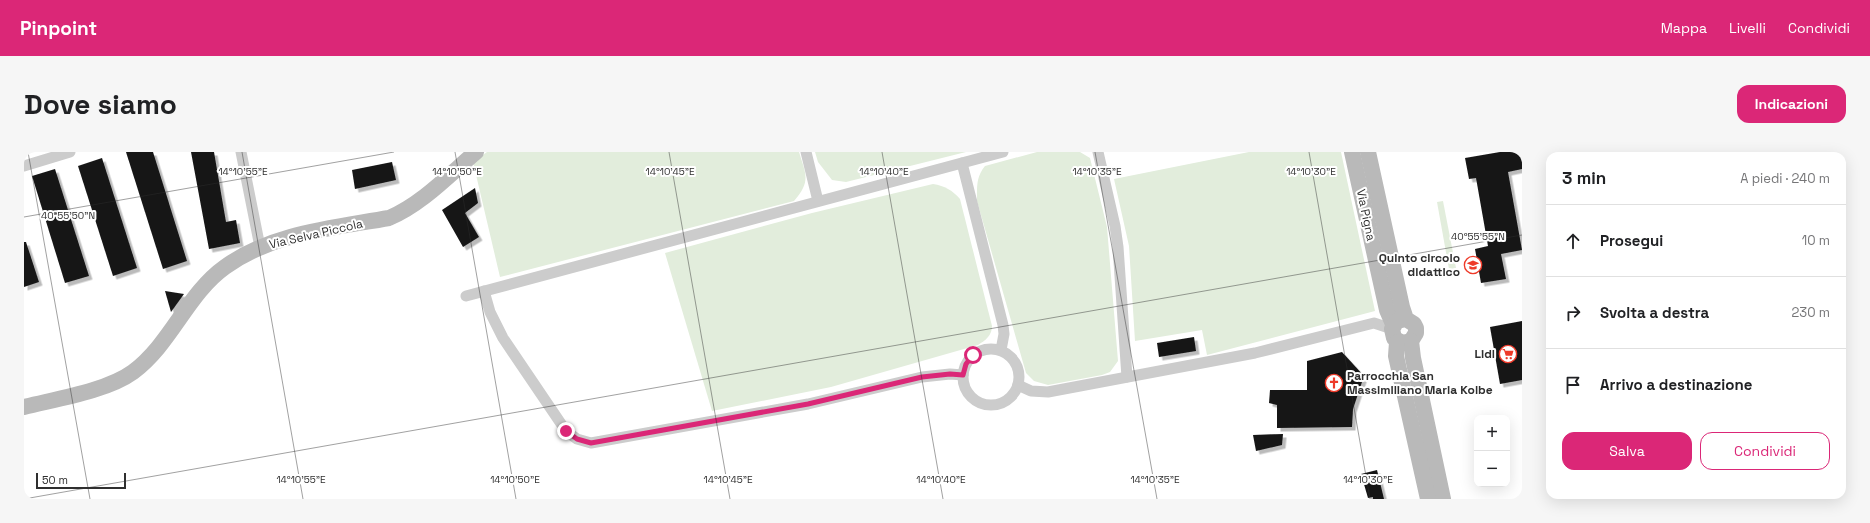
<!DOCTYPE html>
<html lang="it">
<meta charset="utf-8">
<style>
body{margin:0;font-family:"Space Grotesk",sans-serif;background:#f6f6f6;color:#202124}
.controls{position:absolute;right:12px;bottom:12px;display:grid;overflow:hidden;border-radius:8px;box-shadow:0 4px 16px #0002}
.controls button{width:36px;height:36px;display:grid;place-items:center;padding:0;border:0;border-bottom:1px solid #e0e0e0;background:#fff;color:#202124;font:20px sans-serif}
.scale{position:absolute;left:12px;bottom:10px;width:90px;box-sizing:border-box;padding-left:4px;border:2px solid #2f2f2f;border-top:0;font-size:11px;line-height:14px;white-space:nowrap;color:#2f2f2f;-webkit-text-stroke:3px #fff;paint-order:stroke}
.stop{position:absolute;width:12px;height:12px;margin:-9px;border:3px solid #db2777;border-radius:50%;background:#fff}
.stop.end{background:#db2777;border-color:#fff;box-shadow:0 1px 4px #0008}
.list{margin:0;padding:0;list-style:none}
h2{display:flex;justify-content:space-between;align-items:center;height:52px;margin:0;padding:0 16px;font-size:17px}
h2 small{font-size:13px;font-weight:400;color:#757577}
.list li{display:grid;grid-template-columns:26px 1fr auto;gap:12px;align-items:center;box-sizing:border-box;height:72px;padding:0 16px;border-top:1px solid #e0e0e0}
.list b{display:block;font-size:15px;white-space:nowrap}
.list em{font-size:13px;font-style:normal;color:#757577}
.actions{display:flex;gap:8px;padding:12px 16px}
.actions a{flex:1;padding:9px 0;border:1px solid #db2777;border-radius:12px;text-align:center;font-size:14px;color:#db2777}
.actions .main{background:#db2777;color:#fff}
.icon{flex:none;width:22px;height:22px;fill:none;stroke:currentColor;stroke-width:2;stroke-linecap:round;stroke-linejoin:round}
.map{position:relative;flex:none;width:1498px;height:347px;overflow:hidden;border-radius:12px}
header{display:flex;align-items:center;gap:24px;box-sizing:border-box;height:56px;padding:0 20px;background:#db2777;color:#fff}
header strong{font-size:19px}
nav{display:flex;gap:22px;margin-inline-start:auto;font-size:14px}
.intro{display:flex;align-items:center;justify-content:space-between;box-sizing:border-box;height:96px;padding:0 24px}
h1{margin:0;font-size:28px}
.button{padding:10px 18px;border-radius:12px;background:#db2777;color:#fff;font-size:14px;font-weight:700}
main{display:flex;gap:24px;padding:0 24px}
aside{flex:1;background:#fff;border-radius:12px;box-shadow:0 4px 16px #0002}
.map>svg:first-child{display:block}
</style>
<header>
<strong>Pinpoint</strong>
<nav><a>Mappa</a><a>Livelli</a><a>Condividi</a></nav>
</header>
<div class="intro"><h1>Dove siamo</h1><a class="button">Indicazioni</a></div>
<main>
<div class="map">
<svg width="1498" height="347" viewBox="0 0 1498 347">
<defs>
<filter id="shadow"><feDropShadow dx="3.5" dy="3.5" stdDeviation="0" flood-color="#0004"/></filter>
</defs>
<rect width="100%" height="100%" fill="#fff"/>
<g fill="#e2eddc">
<path d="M 463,0 L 775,0 C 782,23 787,29 770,49 L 476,125 L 449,10 Z"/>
<polygon points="791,0 942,0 822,30 808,28 794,10"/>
<path d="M 1013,0 L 1056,0 L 1066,6 L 1083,75 L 1094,209 L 1086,220 L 1078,223 L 1024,233 L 1010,229 L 1002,221 L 953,49 C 953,35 952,25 961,14 Z"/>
<polygon points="1225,0 1317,0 1351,159 1183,203 1178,178 1111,189 1105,94 1090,27"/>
<path d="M 909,32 C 921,34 928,38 936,47 L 968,174 C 968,183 962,188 954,193 L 807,235 L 688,259 L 641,101 L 788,61 Z"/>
<polygon points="1419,49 1432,116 1425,117 1413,50"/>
</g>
<g fill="#161616" filter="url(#shadow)">
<polygon points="102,0 129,0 163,109 139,117"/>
<polygon points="167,0 190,0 202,70 212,68 216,91 185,97"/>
<polygon points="1476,0 1498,0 1498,17 1484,20 1498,98 1477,102 1482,127 1457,131 1451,97 1464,94 1452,26 1445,27 1441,6"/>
<polygon points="78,6 113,116 89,124 54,14"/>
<polygon points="368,10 372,28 331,37 328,18"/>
<polygon points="31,17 65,124 41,131 8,24"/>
<polygon points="451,36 454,51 441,61 455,85 439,95 418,58"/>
<polygon points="0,90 2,90 15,130 0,135"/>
<polygon points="141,139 160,142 147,160"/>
<polygon points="1498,169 1498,228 1476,232 1466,175"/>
<polygon points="1170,185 1172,199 1135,205 1133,191"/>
<polygon points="1318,200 1340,224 1329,257 1328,275 1253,276 1253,253 1245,251 1246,238 1283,238 1283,209"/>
<polygon points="1259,282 1258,293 1232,299 1229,283"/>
<polygon points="1353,318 1360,347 1349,347 1349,345 1344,346 1337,322"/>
</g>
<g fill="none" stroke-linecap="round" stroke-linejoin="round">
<g stroke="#ccc" stroke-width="11">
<polyline points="217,0 236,95"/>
<polyline points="782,0 794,49"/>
<polyline points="1074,0 1091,74 1094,95 1103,225"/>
<polyline points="938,11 979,173 980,182 977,198"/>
<polyline points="0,14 46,0"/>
<polyline points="460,139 466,160 479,186 542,279 553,287 567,291 784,252 898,225 926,222 939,223"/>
<polyline points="442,144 979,0"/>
<circle cx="967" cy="225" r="28"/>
<polyline points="994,233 1007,239 1024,240 1231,201 1350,171 1368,177"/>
</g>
<g stroke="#b9b9b9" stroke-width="16">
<polyline points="1328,0 1363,158 1369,172"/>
<polyline points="1344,0 1378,155 1382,167 1390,172 1392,176 1392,181 1387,189 1378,191 1370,186 1368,177 1373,169 1382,167"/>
<polyline points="1387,189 1389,206 1419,347"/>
<polyline points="1373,190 1372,204 1404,347"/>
<path d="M 0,255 C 32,247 83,239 109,220 C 147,192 163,142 201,115 C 248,81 309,76 365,66 C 398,52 425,23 452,0"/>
</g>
</g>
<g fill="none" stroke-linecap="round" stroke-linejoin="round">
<polyline stroke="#db2777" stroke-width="5" points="542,279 553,287 567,291 784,252 898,225 926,222 939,223 942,212 949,203"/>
</g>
<path fill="none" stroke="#2f2f2f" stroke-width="1" stroke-opacity="0.45" d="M 4,0 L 66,347M 218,0 L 279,347M 431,0 L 492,347M 645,0 L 706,347M 858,0 L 919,347M 1071,0 L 1133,347M 1285,0 L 1346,347M 0,65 L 370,0M 0,347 L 1498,83"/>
<defs>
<symbol id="school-ring" viewBox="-11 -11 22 22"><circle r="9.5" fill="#fff" stroke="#ee3a29" stroke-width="1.5"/><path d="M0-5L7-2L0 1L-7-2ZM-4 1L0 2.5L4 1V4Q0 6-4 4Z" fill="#ee3a29"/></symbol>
<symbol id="supermarket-ring" viewBox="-11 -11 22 22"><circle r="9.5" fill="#fff" stroke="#ee3a29" stroke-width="1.5"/><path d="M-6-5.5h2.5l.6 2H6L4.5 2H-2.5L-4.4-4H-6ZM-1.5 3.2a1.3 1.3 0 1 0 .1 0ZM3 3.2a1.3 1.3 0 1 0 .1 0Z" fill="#ee3a29"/></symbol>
<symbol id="church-ring" viewBox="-11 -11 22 22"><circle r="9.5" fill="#fff" stroke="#ee3a29" stroke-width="1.5"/><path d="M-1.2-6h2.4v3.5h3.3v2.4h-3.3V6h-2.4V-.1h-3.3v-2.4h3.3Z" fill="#ee3a29"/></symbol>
</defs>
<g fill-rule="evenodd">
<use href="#school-ring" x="1439" y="103" width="20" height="20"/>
<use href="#supermarket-ring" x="1474" y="192" width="20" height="20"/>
<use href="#church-ring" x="1300" y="221" width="20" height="20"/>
</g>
<g text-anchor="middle" stroke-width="4" stroke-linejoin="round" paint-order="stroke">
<g font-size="12" fill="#2f2f2f" stroke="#fff">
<text transform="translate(1342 63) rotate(78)" y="4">Via Pigna</text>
<text transform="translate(292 82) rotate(-13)" y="4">Via Selva Piccola</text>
</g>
<g font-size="12" font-weight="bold" fill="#2f2f2f" stroke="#fff" text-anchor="end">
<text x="1436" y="110">Quinto circolo<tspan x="1436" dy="14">didattico</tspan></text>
<text x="1471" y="206">Lidl</text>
<text x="1323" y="228" text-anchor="start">Parrocchia San<tspan x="1323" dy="14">Massimiliano Maria Kolbe</tspan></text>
</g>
</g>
<g font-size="10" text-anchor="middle" fill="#2f2f2f" stroke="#fff" stroke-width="4" stroke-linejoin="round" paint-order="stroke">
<text x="219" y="23">14°10'55"E</text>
<text x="433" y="23">14°10'50"E</text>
<text x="646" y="23">14°10'45"E</text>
<text x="860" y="23">14°10'40"E</text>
<text x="1073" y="23">14°10'35"E</text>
<text x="1287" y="23">14°10'30"E</text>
<text x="44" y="67">40°55'50"N</text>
<text x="1454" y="88">40°55'55"N</text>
<text x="277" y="331">14°10'55"E</text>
<text x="491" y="331">14°10'50"E</text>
<text x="704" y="331">14°10'45"E</text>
<text x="917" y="331">14°10'40"E</text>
<text x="1131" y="331">14°10'35"E</text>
<text x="1344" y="331">14°10'30"E</text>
</g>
</svg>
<div class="controls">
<button>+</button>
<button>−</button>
</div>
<div class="scale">50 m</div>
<div class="stop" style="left:949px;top:203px"></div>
<div class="stop end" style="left:542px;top:279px"></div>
</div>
<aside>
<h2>3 min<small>A piedi · 240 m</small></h2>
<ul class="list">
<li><svg class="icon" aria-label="ahead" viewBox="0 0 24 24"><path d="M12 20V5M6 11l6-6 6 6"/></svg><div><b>Prosegui</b></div><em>10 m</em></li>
<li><svg class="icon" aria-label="right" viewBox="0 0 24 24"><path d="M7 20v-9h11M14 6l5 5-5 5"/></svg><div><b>Svolta a destra</b></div><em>230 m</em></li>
<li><svg class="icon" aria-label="arrive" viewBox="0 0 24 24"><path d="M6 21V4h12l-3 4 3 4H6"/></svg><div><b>Arrivo a destinazione</b></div></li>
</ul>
<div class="actions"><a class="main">Salva</a><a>Condividi</a></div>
</aside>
</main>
